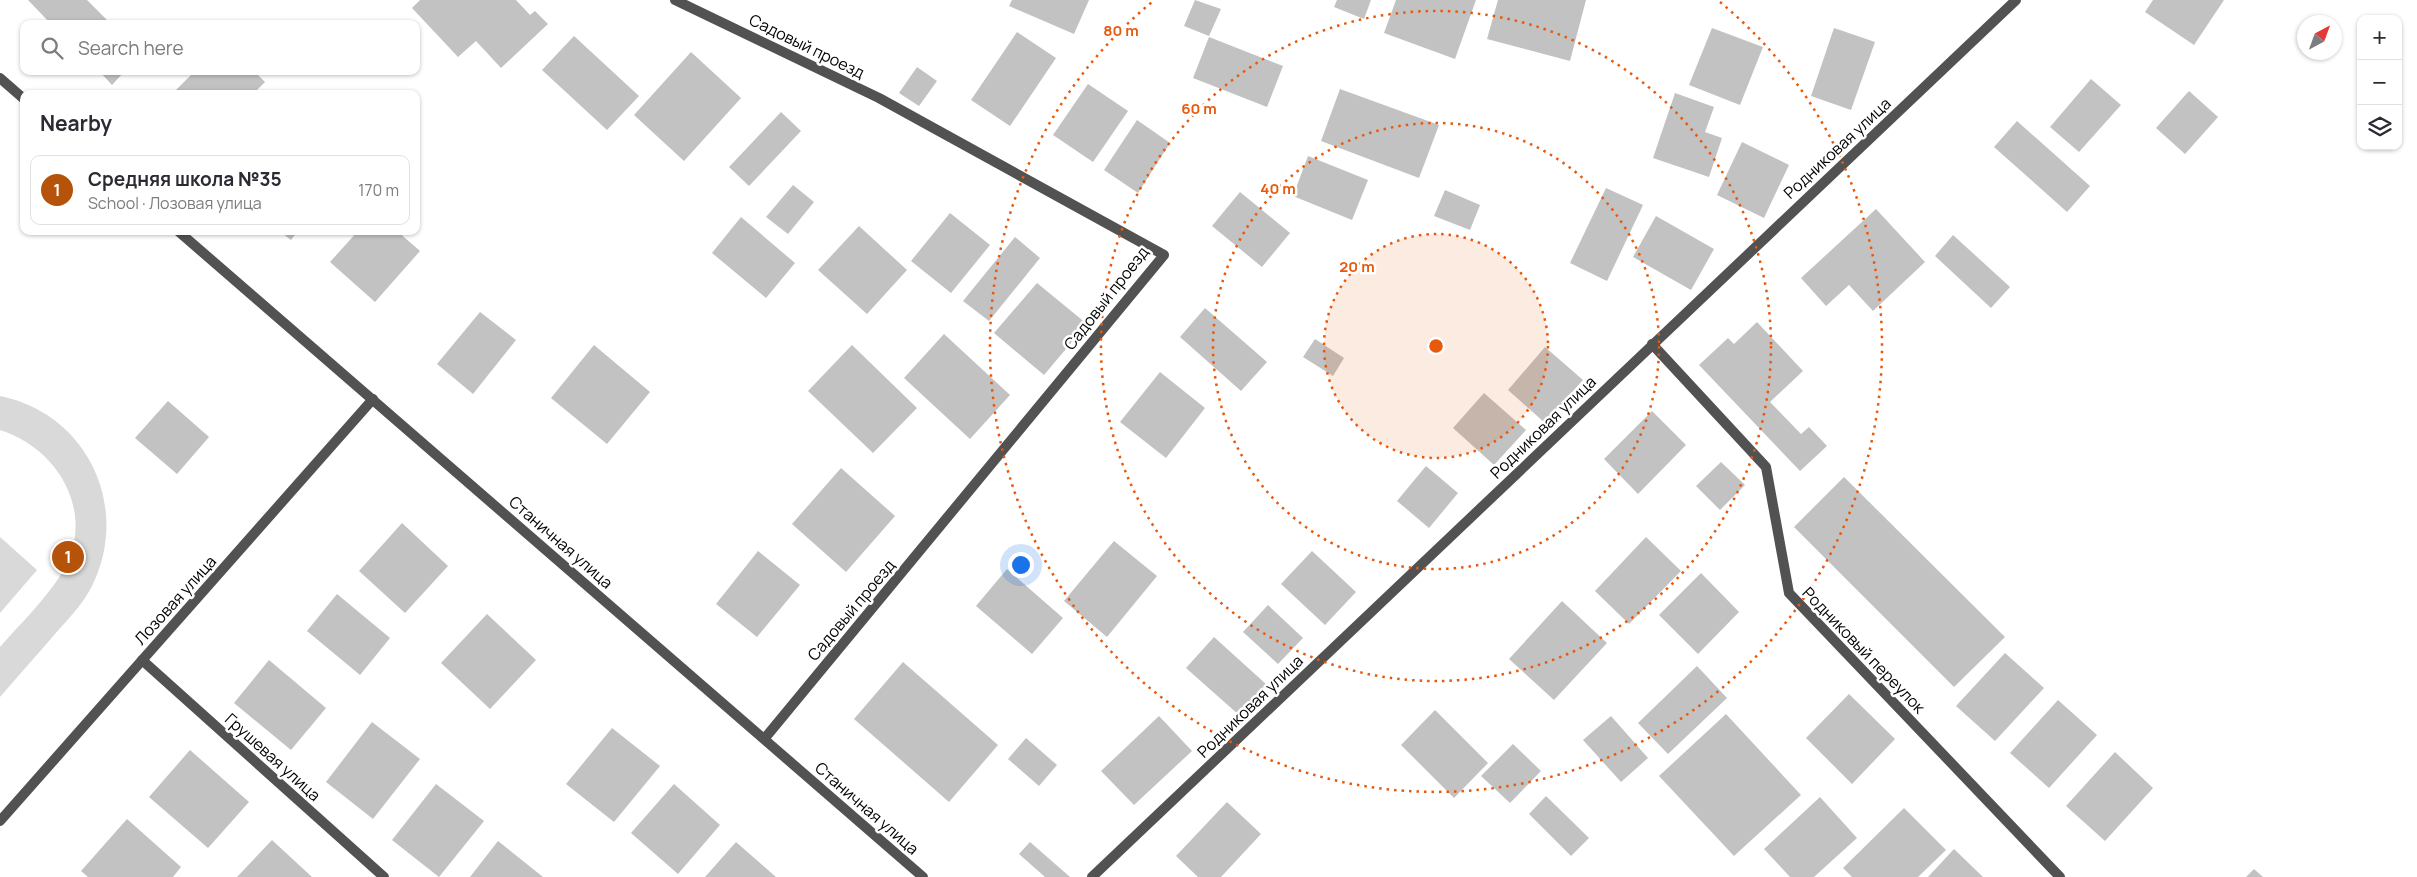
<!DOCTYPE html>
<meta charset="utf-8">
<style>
body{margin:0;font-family:Manrope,sans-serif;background:#f7f7f7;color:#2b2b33}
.controls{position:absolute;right:15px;top:15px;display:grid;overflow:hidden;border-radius:10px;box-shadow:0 1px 4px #0004}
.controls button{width:45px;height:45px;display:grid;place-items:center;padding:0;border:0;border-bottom:1px solid #e1e1e2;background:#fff;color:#2b2b33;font:25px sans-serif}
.compass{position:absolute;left:2297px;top:15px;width:45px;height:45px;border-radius:50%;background:#fff;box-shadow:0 1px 4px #0004;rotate:41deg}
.you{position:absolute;left:1020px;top:564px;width:18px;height:18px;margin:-12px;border:4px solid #fff;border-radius:50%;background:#1a73e8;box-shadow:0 0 0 8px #1a73e833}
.badge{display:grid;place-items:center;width:32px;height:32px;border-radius:50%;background:#b45309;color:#fff;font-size:16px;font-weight:700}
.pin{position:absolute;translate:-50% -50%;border:2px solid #fff;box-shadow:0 1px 5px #0006}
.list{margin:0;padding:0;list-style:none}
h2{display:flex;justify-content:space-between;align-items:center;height:65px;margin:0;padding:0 20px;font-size:21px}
h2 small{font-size:16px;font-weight:400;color:#7c7c81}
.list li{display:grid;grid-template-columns:32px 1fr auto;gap:15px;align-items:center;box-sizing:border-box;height:70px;margin:0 10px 10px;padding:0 10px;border:1px solid #e1e1e2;border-radius:10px}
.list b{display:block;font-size:19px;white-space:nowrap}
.list p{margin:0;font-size:16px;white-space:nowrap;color:#7c7c81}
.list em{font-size:16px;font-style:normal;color:#7c7c81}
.icon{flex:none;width:28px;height:28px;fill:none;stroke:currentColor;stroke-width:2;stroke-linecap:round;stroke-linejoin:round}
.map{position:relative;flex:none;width:2417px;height:877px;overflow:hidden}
.search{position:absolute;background:#fff;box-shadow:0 1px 4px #0004;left:20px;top:20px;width:400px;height:55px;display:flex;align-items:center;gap:12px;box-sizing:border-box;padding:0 18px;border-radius:10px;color:#7c7c81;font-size:19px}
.panel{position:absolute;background:#fff;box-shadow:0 1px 4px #0004;left:20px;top:90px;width:400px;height:145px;border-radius:10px}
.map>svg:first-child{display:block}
</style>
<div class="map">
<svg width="2417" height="877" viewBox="0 0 2417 877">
<rect width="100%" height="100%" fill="#fff"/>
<g fill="#d9d9d9">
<path d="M 0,396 C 88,414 131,507 92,586 C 83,604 68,619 55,634 C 37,655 18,676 0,697 L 0,647 C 21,623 45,600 62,573 C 97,515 60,449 0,430 Z"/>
<polygon points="0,537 37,570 0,613"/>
</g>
<g fill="#c2c2c2">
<polygon points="28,0 87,0 111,24 51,24"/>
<polygon points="420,0 516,0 530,15 535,11 548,24 501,68 476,41 458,57 412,8"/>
<polygon points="1012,0 1089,0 1074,34 1009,6"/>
<polygon points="1195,0 1221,9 1209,36 1184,26"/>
<polygon points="1337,0 1371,0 1364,19 1334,7"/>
<polygon points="1396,0 1476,0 1455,59 1384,33"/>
<polygon points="1498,0 1586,0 1570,61 1487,39"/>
<polygon points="2153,0 2224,0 2194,45 2145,12"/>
<polygon points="1712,28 1763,47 1740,105 1689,85"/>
<polygon points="1834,28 1875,42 1851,110 1811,96"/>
<polygon points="1017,32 1056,58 1010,126 971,100"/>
<polygon points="574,36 639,96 607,130 542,70"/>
<polygon points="1209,37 1283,66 1267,107 1193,78"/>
<polygon points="691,52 741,98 684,161 634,115"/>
<polygon points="917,67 937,81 919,106 899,93"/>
<polygon points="99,71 125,71 112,85"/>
<polygon points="195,71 254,71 265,82 253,94 172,94"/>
<polygon points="2091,79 2121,105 2079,152 2050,127"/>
<polygon points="1088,84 1128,111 1093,162 1053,135"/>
<polygon points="1340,89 1439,125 1419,178 1321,141"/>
<polygon points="2189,91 2218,117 2185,154 2156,128"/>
<polygon points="1675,93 1714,107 1705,132 1722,138 1709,177 1653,158"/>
<polygon points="781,112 801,131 749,186 729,167"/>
<polygon points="1137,120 1170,143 1138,193 1104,170"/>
<polygon points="2017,121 2090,186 2067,212 1994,147"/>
<polygon points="1742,142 1789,165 1764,218 1717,195"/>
<polygon points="1308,156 1368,180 1352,220 1293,196"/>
<polygon points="793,185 814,202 788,234 766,217"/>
<polygon points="1606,188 1643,205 1607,281 1570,263"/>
<polygon points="1445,190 1480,205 1470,230 1434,216"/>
<polygon points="1240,192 1290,233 1262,267 1212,226"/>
<polygon points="1876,209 1925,262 1873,311 1849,285 1826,306 1801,278"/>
<polygon points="950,213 990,245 951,293 911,261"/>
<polygon points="1656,216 1714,249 1691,290 1633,257"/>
<polygon points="741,217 795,263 766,298 712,253"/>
<polygon points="859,226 907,270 867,314 818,270"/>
<polygon points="279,231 298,231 291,240"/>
<polygon points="358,231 397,231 420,251 375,302 330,262"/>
<polygon points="1953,235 2010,287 1991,308 1935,256"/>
<polygon points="1015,237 1040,258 989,321 963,301"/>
<polygon points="1037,283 1087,324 1044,375 994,333"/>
<polygon points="1205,308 1267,362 1241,391 1180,337"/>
<polygon points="480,312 516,340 473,394 437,364"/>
<polygon points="1757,322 1803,371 1770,402 1801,434 1809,427 1827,446 1800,471 1699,365 1728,338 1734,344"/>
<polygon points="944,334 1010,395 970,439 904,378"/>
<polygon points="1315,339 1344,358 1333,376 1303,357"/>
<polygon points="594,345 650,392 607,444 551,398"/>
<polygon points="852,345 917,408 873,453 808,391"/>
<polygon points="1545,347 1583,380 1545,423 1508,390"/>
<polygon points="1160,372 1205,408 1166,458 1120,422"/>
<polygon points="1484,393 1526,430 1494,465 1453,428"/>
<polygon points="168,401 209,437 177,474 135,438"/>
<polygon points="1652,411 1686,445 1638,494 1604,459"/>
<polygon points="1721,462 1745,485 1720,510 1696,486"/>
<polygon points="1426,466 1458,493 1429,528 1397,501"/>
<polygon points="841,468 895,516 846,572 792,524"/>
<polygon points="1844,477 2005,637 1954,687 1794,527"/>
<polygon points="402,523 448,566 405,613 359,571"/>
<polygon points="1646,537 1681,571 1629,624 1595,591"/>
<polygon points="1114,541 1157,576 1107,637 1064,601"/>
<polygon points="758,551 800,585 757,637 716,604"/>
<polygon points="1312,551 1356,592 1325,625 1281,584"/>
<polygon points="1007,569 1063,618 1032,654 976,606"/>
<polygon points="1701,573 1739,612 1698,654 1659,615"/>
<polygon points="337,594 390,638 360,675 307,631"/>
<polygon points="1562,601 1607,643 1554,700 1509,659"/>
<polygon points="1268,605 1303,638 1278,664 1243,632"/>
<polygon points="487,614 536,660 490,709 441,663"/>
<polygon points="1214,637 1267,685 1239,715 1186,668"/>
<polygon points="2005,653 2044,688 1995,741 1956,706"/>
<polygon points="269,660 326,708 291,750 234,703"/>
<polygon points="903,662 998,745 949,802 854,719"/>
<polygon points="1697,666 1727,698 1668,754 1638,723"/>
<polygon points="1849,694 1895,739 1852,784 1806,738"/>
<polygon points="2058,700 2097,735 2049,788 2010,753"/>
<polygon points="1435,710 1488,763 1454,798 1401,745"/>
<polygon points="1726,714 1801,795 1734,856 1659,776"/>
<polygon points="1159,716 1192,751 1134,805 1101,771"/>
<polygon points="1611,716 1648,758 1621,782 1583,740"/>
<polygon points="372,722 420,759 373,819 326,782"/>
<polygon points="612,728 660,766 614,822 566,784"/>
<polygon points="1026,738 1057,765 1039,786 1008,759"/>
<polygon points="1513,744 1541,771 1510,803 1481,776"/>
<polygon points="190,750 249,802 208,848 149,797"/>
<polygon points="2115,752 2153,788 2105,841 2066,806"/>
<polygon points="436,784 484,821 439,877 392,840"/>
<polygon points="674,784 720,825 678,874 631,833"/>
<polygon points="1546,796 1589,838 1571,856 1529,814"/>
<polygon points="1820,797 1857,838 1814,877 1790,877 1764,849"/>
<polygon points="1227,802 1261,834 1221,877 1198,877 1176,856"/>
<polygon points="1904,808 1946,850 1918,877 1852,877 1843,868"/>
<polygon points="127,819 181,867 173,877 88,877 81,871"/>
<polygon points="272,840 312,877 237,877"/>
<polygon points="498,841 543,877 470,877"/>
<polygon points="736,842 776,877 705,877"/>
<polygon points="1030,842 1070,877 1045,877 1019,854"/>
<polygon points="1954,849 1983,877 1928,877"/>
<polygon points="2254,869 2263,877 2246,877"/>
</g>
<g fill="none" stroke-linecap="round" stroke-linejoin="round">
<g stroke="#525252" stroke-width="10">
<polyline points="675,0 879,98 1164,255 765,738"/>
<polyline points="0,78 24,99"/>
<polyline points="178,231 923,877"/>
<polyline points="1652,344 1766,467 1789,593 2060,877"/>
<polyline points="142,660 384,877"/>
<polyline points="0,821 373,399"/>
<polyline points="1092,877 2016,0"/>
</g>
</g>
<circle cx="1436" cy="346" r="112" fill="#e8590c" fill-opacity=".12"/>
<g fill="none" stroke="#e8590c" stroke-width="2.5" stroke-dasharray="2.5 5">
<circle cx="1436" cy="346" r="112"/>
<circle cx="1436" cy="346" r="223"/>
<circle cx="1436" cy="346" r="335"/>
<path d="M1720 2A446 446 0 1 1 1152 2"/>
</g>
<g text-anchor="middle" stroke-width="5" stroke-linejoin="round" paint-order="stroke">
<g font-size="16" fill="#000" stroke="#fff">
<text transform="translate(807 46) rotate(26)" y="6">Садовый проезд</text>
<text transform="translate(1837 148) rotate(-43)" y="6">Родниковая улица</text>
<text transform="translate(1106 298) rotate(-52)" y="6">Садовый проезд</text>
<text transform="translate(1543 427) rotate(-44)" y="6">Родниковая улица</text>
<text transform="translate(561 542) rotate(41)" y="6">Станичная улица</text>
<text transform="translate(175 600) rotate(-48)" y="6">Лозовая улица</text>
<text transform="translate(851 610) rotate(-50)" y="6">Садовый проезд</text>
<text transform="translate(1864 650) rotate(46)" y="6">Родниковый переулок</text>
<text transform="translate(1250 706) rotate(-44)" y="6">Родниковая улица</text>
<text transform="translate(273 757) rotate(42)" y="6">Грушевая улица</text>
<text transform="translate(867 808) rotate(41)" y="6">Станичная улица</text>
</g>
</g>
<circle cx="1436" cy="346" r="8" fill="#e8590c" stroke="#fff" stroke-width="2.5"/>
<g font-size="15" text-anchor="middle" font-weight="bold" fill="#e8590c" stroke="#fff" stroke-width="5" stroke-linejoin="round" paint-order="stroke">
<text x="1121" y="36">80 m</text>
<text x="1199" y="114">60 m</text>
<text x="1278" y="194">40 m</text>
<text x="1357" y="272">20 m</text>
</g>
</svg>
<div class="controls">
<button>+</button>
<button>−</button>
<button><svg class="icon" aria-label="layers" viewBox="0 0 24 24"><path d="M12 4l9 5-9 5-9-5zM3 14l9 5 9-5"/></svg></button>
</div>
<svg class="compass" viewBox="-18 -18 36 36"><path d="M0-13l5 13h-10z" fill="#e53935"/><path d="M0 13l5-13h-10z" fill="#7c7c81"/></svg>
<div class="you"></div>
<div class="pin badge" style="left:68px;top:557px">1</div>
<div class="search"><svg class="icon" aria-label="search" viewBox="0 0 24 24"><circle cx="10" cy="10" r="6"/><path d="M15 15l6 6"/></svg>Search here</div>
<section class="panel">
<h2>Nearby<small></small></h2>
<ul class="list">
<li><span class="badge">1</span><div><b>Средняя школа №35</b><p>School · Лозовая улица</p></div><em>170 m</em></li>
</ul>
</section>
</div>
